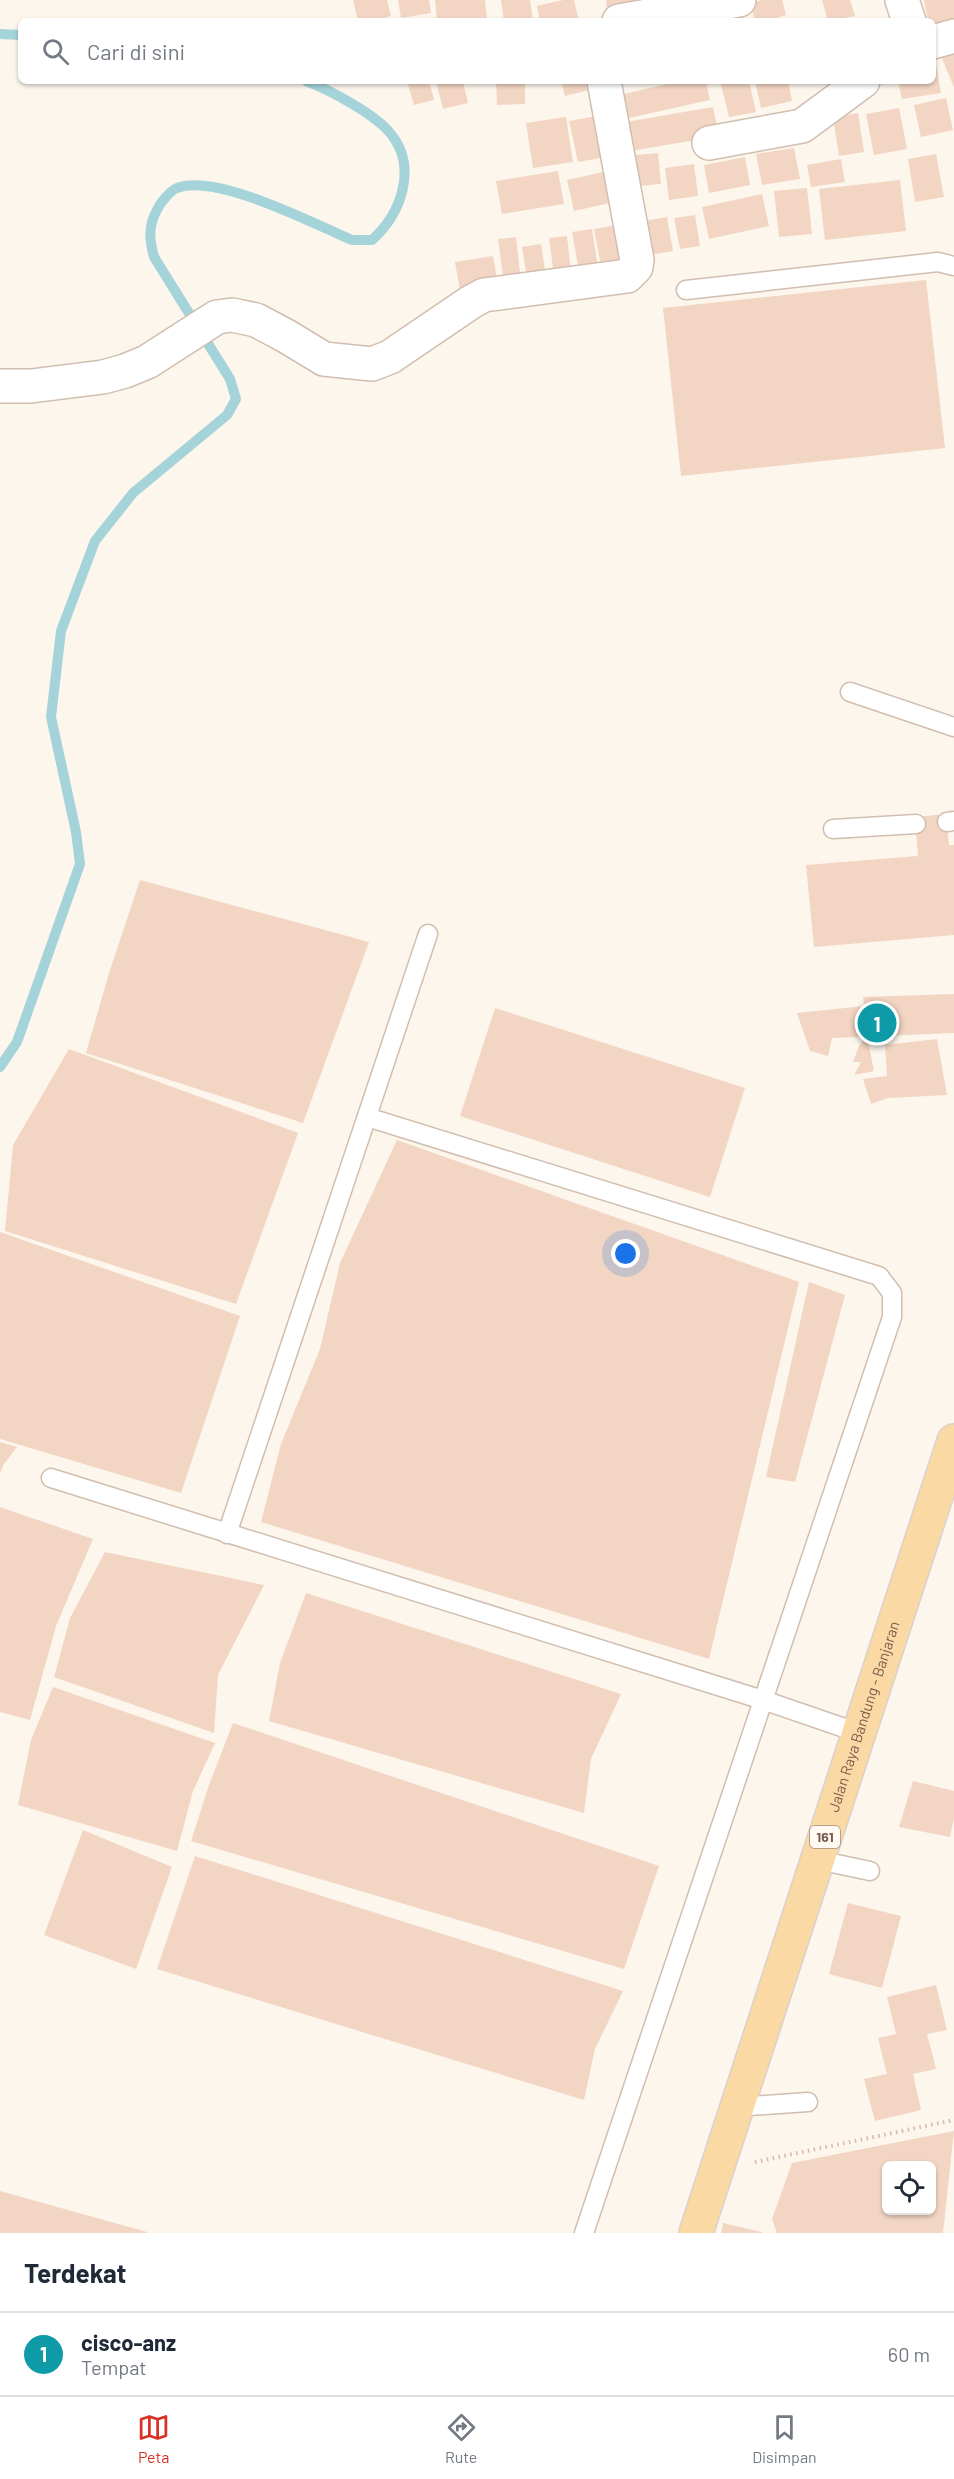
<!DOCTYPE html>
<html lang="id">
<style>
body{margin:0;font-family:Barlow,sans-serif;background:#f2f2f3;color:#1f2937}
.controls{position:absolute;right:18px;bottom:18px;display:grid;overflow:hidden;border-radius:9px;box-shadow:0 2px 4px #0004}
.controls button{width:54px;height:54px;display:grid;place-items:center;padding:0;border:0;border-bottom:2px solid #e0e1e3;background:#fff;color:#1f2937;font:30px sans-serif}
.you{position:absolute;left:626px;top:1254px;width:21px;height:21px;margin:-15px;border:4px solid #fff;border-radius:50%;background:#1a73e8;box-shadow:0 0 0 9px #1a73e833}
.badge{display:grid;place-items:center;width:39px;height:39px;border-radius:50%;background:#d93025;color:#fff;font-size:20px;font-weight:700}
.pin{position:absolute;translate:-50% -50%;border:3px solid #fff;box-shadow:0 2px 6px #0006}
.list{margin:0;padding:0;list-style:none}
h2{display:flex;justify-content:space-between;align-items:center;height:78px;margin:0;padding:0 24px;font-size:26px}
h2 small{font-size:20px;font-weight:400;color:#747a83}
.list li{display:grid;grid-template-columns:39px 1fr auto;gap:18px;align-items:center;box-sizing:border-box;height:84px;padding:0 24px;border-top:2px solid #e0e1e3}
.list b{display:block;font-size:22px;white-space:nowrap}
.list p{margin:0;font-size:20px;white-space:nowrap;color:#747a83}
.list em{font-size:20px;font-style:normal;color:#747a83}
.icon{flex:none;width:33px;height:33px;fill:none;stroke:currentColor;stroke-width:2;stroke-linecap:round;stroke-linejoin:round}
.map{position:relative;flex:none;width:954px;height:2233px;overflow:hidden}
.search{position:absolute;background:#fff;box-shadow:0 2px 4px #0004;left:18px;right:18px;top:18px;height:66px;display:flex;align-items:center;gap:15px;box-sizing:border-box;padding:0 21px;border-radius:9px;color:#747a83;font-size:22px}
.sheet{height:162px;background:#fff}
nav{display:flex;justify-content:space-around;align-items:center;box-sizing:border-box;height:84px;border-top:2px solid #e0e1e3;background:#fff;font-size:16px;color:#747a83}
nav a{display:grid;justify-items:center;gap:3px}
nav .on{color:#d93025}
.map>svg:first-child{display:block}
</style>
<div class="map">
<svg width="954" height="2233" viewBox="0 0 954 2233">
<rect width="100%" height="100%" fill="#fdf6ec"/>
<g fill="none" stroke-linecap="round" stroke-linejoin="round">
<g stroke="#a5d3da" stroke-width="10">
<polyline points="0,34 21,35"/>
<path d="M 0,1067 L 17,1042 L 80,864 L 76,832 L 51,717 L 61,631 L 95,541 L 133,493 L 227,415 L 236,399 L 230,379 L 154,257 C 149,239 148,225 158,208 C 161,202 170,191 177,188 C 216,173 312,223 352,240 L 372,240 C 401,214 418,168 391,134 C 375,114 330,90 306,81"/>
</g>
</g>
<g fill="#f3d5c3" fill-rule="evenodd">
<polygon points="353,0 387,0 391,16 373,21 358,21"/>
<polygon points="398,0 429,0 431,13 401,18"/>
<polygon points="435,0 485,0 487,21 437,21"/>
<polygon points="501,0 530,0 533,21 504,21"/>
<polygon points="563,0 574,0 579,21 540,21 537,6"/>
<polygon points="606,0 636,0 636,1 607,7"/>
<polygon points="762,0 782,0 786,15 766,21 755,21 750,3"/>
<polygon points="822,0 850,0 855,16 828,21"/>
<polygon points="924,0 954,0 954,23 933,27 933,21 928,21"/>
<polygon points="954,48 954,87 940,54"/>
<polygon points="936,64 941,93 902,99 898,81 933,81 933,65"/>
<polygon points="407,81 429,81 434,100 414,105"/>
<polygon points="436,81 463,81 468,103 443,109"/>
<polygon points="496,81 525,81 525,104 497,105"/>
<polygon points="561,81 592,81 594,89 565,96"/>
<polygon points="680,81 706,81 710,100 629,118 624,94"/>
<polygon points="720,81 749,81 756,112 729,117"/>
<polygon points="755,81 788,81 792,101 761,108"/>
<polygon points="946,98 953,130 921,137 914,105"/>
<polygon points="713,107 719,136 631,151 626,122"/>
<polygon points="899,108 907,149 874,155 866,114"/>
<polygon points="858,113 864,152 839,156 833,117"/>
<polygon points="602,115 611,156 578,162 569,121"/>
<polygon points="566,117 573,162 533,168 526,123"/>
<polygon points="794,148 800,179 762,185 756,154"/>
<polygon points="658,153 661,184 639,186 636,155"/>
<polygon points="936,154 944,197 915,202 908,159"/>
<polygon points="745,157 750,185 709,193 704,165"/>
<polygon points="841,159 845,182 811,187 807,165"/>
<polygon points="694,164 698,196 669,200 665,168"/>
<polygon points="612,170 619,201 574,211 567,180"/>
<polygon points="558,171 564,204 502,214 496,181"/>
<polygon points="900,180 906,231 825,240 819,189"/>
<polygon points="807,188 812,234 779,237 774,191"/>
<polygon points="762,194 769,226 709,239 702,207"/>
<polygon points="695,215 700,246 680,249 674,218"/>
<polygon points="667,217 673,251 649,255 643,221"/>
<polygon points="624,224 630,259 601,265 594,229"/>
<polygon points="592,229 598,268 579,271 572,232"/>
<polygon points="567,236 571,273 554,275 549,238"/>
<polygon points="516,237 521,281 504,283 498,239"/>
<polygon points="541,244 546,276 527,278 522,247"/>
<polygon points="493,256 498,284 460,290 455,262"/>
<polygon points="926,280 945,448 681,476 663,308"/>
<polygon points="946,814 949,845 954,845 954,935 814,947 806,865 918,856 915,817"/>
<polygon points="140,880 369,942 303,1123 86,1053 109,973"/>
<polygon points="954,994 954,1033 832,1038 828,1056 810,1051 797,1013 864,1006 863,997"/>
<polygon points="495,1008 745,1088 710,1197 460,1116"/>
<polygon points="867,1036 874,1071 854,1075 861,1062 853,1062 859,1046"/>
<polygon points="937,1039 947,1095 888,1098 871,1104 863,1079 887,1076 885,1045"/>
<polygon points="69,1049 298,1133 236,1304 5,1231 13,1145"/>
<polygon points="397,1140 799,1282 709,1659 261,1522 281,1444 320,1349 340,1263"/>
<polygon points="0,1232 240,1316 181,1493 0,1439"/>
<polygon points="809,1282 845,1295 795,1482 766,1477"/>
<polygon points="0,1442 17,1447 4,1464 0,1473"/>
<polygon points="0,1507 93,1539 56,1626 30,1720 0,1712"/>
<polygon points="105,1552 264,1585 218,1675 214,1733 54,1677 70,1618"/>
<polygon points="306,1593 621,1694 591,1759 584,1813 269,1721 280,1663"/>
<polygon points="53,1687 215,1743 193,1791 177,1851 18,1805 31,1740"/>
<polygon points="233,1723 659,1866 624,1969 191,1841 209,1785"/>
<polygon points="913,1781 954,1791 954,1818 950,1837 899,1827"/>
<polygon points="83,1830 172,1867 136,1969 44,1935"/>
<polygon points="195,1856 623,1991 595,2049 584,2100 157,1969"/>
<polygon points="848,1903 901,1916 882,1988 829,1974"/>
<polygon points="936,1985 947,2030 927,2034 936,2069 913,2074 921,2110 875,2121 864,2079 887,2074 878,2038 896,2034 887,1997"/>
<path d="M 954,2131 L 943,2233 L 777,2233 L 772,2219 L 792,2163 ZM 886,2166 L 932,2166 L 932,2210 L 886,2210 Z"/>
<polygon points="0,2191 147,2232 147,2233 0,2233"/>
<polygon points="723,2223 762,2232 762,2233 721,2233"/>
</g>
<g fill="none" stroke-linecap="round" stroke-linejoin="round">
<defs>
<g id="lane">
<polyline points="686,290 938,262 954,266"/>
<polyline points="850,692 954,727"/>
<polyline points="947,822 954,821"/>
<polyline points="833,829 916,824"/>
<polyline points="367,1117 879,1276 892,1293 892,1317 584,2233"/>
<polyline points="51,1478 763,1700 859,1733"/>
<polyline points="227,1534 428,934"/>
<polyline points="818,1860 870,1871"/>
<polyline points="736,2107 808,2102"/>
</g>
<g id="street">
<polyline points="902,0 909,21"/>
<polyline points="619,21 739,0"/>
<polyline points="933,42 954,36"/>
<polyline points="709,143 802,126 863,81"/>
<polyline points="0,386 31,386 103,377 125,371 147,362 217,317 232,315 256,320 286,336 324,359 372,364 390,357 471,302 484,295 627,276 636,267 637,260 604,81"/>
</g>
<g id="primary">
<path id="s1" d="M 696,2233 L 954,1441"/>
</g>
</defs>
<use href="#lane" stroke="#d1beb0" stroke-width="21"/>
<use href="#street" stroke="#d1beb0" stroke-width="36"/>
<use href="#primary" stroke="#dad1cd" stroke-width="36"/>
<polyline stroke="#d9b8a5" stroke-width="4" stroke-dasharray="1.5 4.5" stroke-linecap="butt" points="755,2162 954,2120"/>
<use href="#lane" stroke="#fff" stroke-width="18"/>
<use href="#street" stroke="#fff" stroke-width="33"/>
<use href="#primary" stroke="#fbd9a5" stroke-width="33"/>
</g>
<g text-anchor="middle" stroke-width="5" stroke-linejoin="round" paint-order="stroke">
<rect fill="#fffaf3" stroke="#a28b7f" stroke-width="1.5" x="810" y="1826" width="30" height="22" rx="4.5"/>
<g font-size="14" font-weight="bold" fill="#7a5c4d">
<text x="825" y="1842">161</text>
</g>
<g font-size="15" fill="#7a5c4d" stroke="#fffaf3">
<text dy="5" stroke="none"><textPath href="#s1" startOffset="543">Jalan Raya Bandung - Banjaran</textPath></text>
</g>
</g>
</svg>
<div class="controls">
<button><svg class="icon" aria-label="locate" viewBox="0 0 24 24"><circle cx="12" cy="12" r="6"/><path d="M12 2v4M12 18v4M2 12h4M18 12h4"/></svg></button>
</div>
<div class="you"></div>
<div class="pin badge" style="left:877px;top:1023px;background:#0f9aa8">1</div>
<div class="search"><svg class="icon" aria-label="search" viewBox="0 0 24 24"><circle cx="10" cy="10" r="6"/><path d="M15 15l6 6"/></svg>Cari di sini</div>
</div>
<section class="sheet">
<h2>Terdekat<small></small></h2>
<ul class="list">
<li><span class="badge" style="background:#0f9aa8">1</span><div><b>cisco-anz</b><p>Tempat</p></div><em>60 m</em></li>
</ul>
</section>
<nav>
<a class="on"><svg class="icon" aria-label="map" viewBox="0 0 24 24"><path d="M3 6l6-2 6 2 6-2v14l-6 2-6-2-6 2zM9 4v14M15 6v14"/></svg>Peta</a>
<a><svg class="icon" aria-label="directions" viewBox="0 0 24 24"><path d="M12 3l9 9-9 9-9-9zM9 14v-3h6M13 9l2 2-2 2"/></svg>Rute</a>
<a><svg class="icon" aria-label="saved" viewBox="0 0 24 24"><path d="M7 4h10v16l-5-4-5 4z"/></svg>Disimpan</a>
</nav>
